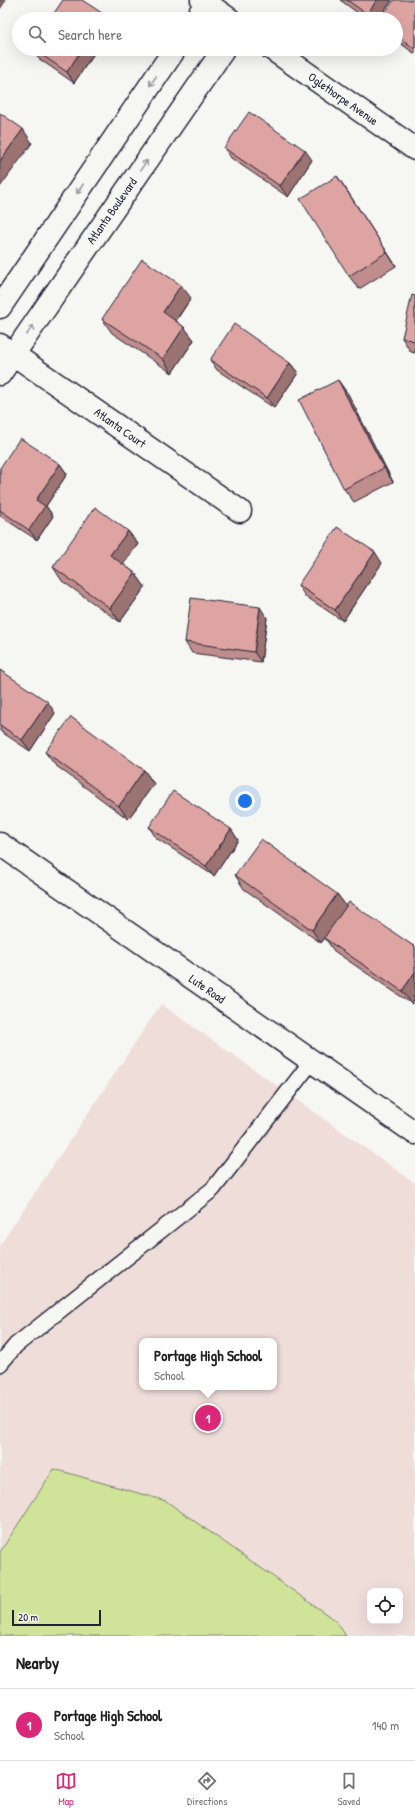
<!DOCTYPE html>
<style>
body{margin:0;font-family:"Patrick Hand",sans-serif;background:#f2f2f2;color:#222}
.controls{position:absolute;right:12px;bottom:12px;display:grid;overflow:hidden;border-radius:8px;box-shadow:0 4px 16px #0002}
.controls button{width:36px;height:36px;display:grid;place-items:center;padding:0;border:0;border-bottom:1px solid #e0e0e0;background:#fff;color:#222;font:20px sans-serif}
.scale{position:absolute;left:12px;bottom:10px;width:89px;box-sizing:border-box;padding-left:4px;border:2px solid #22223b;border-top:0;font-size:11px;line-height:14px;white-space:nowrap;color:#22223b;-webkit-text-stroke:3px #f6f6f2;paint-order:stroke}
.you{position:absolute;left:245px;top:801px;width:14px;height:14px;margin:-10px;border:3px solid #fff;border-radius:50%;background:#1a73e8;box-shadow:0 0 0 6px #1a73e833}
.badge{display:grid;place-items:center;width:26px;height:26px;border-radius:50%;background:#db2777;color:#fff;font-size:13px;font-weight:700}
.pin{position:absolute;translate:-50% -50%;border:2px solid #fff;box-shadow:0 1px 4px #0006}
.popup{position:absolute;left:139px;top:1338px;width:138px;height:52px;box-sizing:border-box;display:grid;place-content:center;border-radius:8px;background:#fff;filter:drop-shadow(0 1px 3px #0005);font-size:13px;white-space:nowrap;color:#767676}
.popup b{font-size:15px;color:#222}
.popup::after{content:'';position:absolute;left:50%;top:100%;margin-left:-8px;border:8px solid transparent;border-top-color:#fff}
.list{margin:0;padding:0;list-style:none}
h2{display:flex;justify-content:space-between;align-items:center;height:52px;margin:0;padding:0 16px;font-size:17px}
h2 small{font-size:13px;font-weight:400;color:#767676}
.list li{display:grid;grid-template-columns:26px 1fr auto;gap:12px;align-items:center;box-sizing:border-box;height:72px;padding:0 16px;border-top:1px solid #e0e0e0}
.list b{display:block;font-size:15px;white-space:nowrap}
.list p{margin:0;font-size:13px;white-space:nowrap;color:#767676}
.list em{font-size:13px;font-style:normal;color:#767676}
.icon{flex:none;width:22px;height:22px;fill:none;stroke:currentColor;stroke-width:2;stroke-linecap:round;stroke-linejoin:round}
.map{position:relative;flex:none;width:415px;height:1636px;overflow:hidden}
.search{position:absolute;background:#fff;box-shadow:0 4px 16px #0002;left:12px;right:12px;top:12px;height:44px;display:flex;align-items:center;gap:10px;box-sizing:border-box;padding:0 14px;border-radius:22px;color:#767676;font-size:15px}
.sheet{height:124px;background:#fff}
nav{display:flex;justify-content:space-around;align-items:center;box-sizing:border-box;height:56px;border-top:1px solid #e0e0e0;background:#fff;font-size:11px;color:#767676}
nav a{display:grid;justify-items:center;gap:2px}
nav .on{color:#db2777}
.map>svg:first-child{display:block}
</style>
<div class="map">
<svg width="415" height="1636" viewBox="0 0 415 1636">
<rect width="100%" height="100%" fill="#f6f6f2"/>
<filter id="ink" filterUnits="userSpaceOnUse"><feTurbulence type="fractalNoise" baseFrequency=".025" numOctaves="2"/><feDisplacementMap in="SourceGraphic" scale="8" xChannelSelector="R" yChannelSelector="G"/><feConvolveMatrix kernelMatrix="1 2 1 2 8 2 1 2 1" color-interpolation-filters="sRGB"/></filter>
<g filter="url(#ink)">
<path fill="#efddda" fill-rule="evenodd" d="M 161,1004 L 415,1183 L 415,1636 L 0,1636 L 0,1245 ZM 142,1341 L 274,1341 L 274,1387 L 142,1387 ZM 370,1591 L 400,1591 L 400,1621 L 370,1621 Z"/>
<polygon fill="#cfe498" stroke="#78836a" points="54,1469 166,1501 336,1621 346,1636 0,1636 0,1552"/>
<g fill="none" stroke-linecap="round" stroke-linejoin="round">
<defs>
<polyline id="lane" points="0,1364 16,1345 213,1189 312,1061"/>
<g id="street">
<polyline points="202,0 229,19"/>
<polyline points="196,19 206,3"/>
<polyline points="272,49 415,149"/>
<polyline points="0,307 175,49"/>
<polyline points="0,345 240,511"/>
<polyline points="0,374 224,49"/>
</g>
<polyline id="secondary" points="0,844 415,1133"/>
</defs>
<use href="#lane" stroke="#22223b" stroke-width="18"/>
<use href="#street" stroke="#22223b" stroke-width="25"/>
<use href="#secondary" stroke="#22223b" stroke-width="25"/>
<use href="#lane" stroke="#f6f6f2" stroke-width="15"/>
<use href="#street" stroke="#f6f6f2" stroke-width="22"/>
<use href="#secondary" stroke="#f6f6f2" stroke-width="22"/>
</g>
<g fill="#bf8d8b" stroke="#22223b">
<polygon points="340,0 392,0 378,19 366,19"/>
<polygon points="415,0 415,54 396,40 396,19"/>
<polygon points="32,49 97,49 74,83 38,58"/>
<polygon points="224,148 312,160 288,197 231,158"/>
<polygon points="337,176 396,266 359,289 349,276"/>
<polygon points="415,296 415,353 411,352 402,338"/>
<polygon points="191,298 176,321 184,327 194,340 172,373 112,333 102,319"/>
<polygon points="210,360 290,363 298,373 274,408 217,370"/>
<polygon points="348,394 393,482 354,502 344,489"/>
<polygon points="60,464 67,474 46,506 53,516 37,540 0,516 0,468"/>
<polygon points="128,531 138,544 123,564 135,573 145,587 120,622 62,581 53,567"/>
<polygon points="382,563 343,621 305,596 298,585"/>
<polygon points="267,618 261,662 192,653 185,642"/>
<polygon points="0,670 55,713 30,751 0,731"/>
<polygon points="45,752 144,770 154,784 128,819 55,765"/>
<polygon points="149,827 231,829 238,840 214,876 156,838"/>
<polygon points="235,875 337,894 346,906 415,947 415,999 412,1004 334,951 325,938 321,943 244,889"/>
</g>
<g fill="#9b7371" stroke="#22223b">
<polygon points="0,0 6,0 0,9"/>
<polygon points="377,0 392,0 378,19 370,19 367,14"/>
<polygon points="105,15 107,19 103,19"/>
<polygon points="82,49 97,49 74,83 67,72"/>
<polygon points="23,129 32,143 0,187 0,161"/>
<polygon points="305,150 312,160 288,197 280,186"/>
<polygon points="337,176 346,189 396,266 387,252"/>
<polygon points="181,285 191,298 172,326 163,312"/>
<polygon points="184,327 194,340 172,373 163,359"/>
<polygon points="290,363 298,373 274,408 267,398"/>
<polygon points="338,380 348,394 393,482 384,468"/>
<polygon points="60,464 67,474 46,506 53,516 37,540 29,530 36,500"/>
<polygon points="128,531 138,544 120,569 110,555"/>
<polygon points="375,552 382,563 343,621 335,610"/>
<polygon points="135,573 145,587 120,622 110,608"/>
<polygon points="260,607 267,618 261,662 254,652"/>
<polygon points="48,702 55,713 30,751 22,740"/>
<polygon points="144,770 154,784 128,819 119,806"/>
<polygon points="231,829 238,840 214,876 206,866"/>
<polygon points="337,894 347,907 321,943 312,930"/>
<polygon points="415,972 415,998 413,996 415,999 412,1004 402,991"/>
</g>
<g fill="#dea4a2" stroke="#22223b">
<polygon points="63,0 82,0 105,15 103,19 50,19"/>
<polygon points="347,0 377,0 367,14"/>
<polygon points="394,0 415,0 415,49 396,35 396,19 380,19"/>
<polygon points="33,49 82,49 67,72"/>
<polygon points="249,112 305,150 280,186 224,148"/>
<polygon points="0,113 23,129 0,161"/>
<polygon points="337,176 387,252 349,276 300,199"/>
<polygon points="142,259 181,285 163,312 184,327 163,359 102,319"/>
<polygon points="412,295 415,296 415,341 402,338"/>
<polygon points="234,324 290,363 267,398 210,360"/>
<polygon points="338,380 384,468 344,489 299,400"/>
<polygon points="20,438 60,464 36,500 45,506 29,530 0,510 0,468"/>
<polygon points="95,507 128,531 110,555 135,573 110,608 53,567"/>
<polygon points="337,527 375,552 335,610 298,585"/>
<polygon points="191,598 260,607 254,652 185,642"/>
<polygon points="0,670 48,702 22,740 0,725"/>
<polygon points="71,717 144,770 119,806 45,752"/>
<polygon points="173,791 231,829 206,866 149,827"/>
<polygon points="261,839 337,894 312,930 235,875"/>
<polygon points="349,902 415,947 415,972 402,991 324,938"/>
</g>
<defs><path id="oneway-shaft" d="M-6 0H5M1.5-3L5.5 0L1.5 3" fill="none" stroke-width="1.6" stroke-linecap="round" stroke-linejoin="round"/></defs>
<g stroke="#9797a0">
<use href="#oneway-shaft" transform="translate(153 81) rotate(124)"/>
<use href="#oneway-shaft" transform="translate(144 165) rotate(-55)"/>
<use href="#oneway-shaft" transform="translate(80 189) rotate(124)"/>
<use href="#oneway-shaft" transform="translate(30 330) rotate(-55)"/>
</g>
</g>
<g text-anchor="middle" stroke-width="3.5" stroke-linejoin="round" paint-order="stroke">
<g font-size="12" fill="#22223b" stroke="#f6f6f2">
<text transform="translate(343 99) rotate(35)" y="4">Oglethorpe Avenue</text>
<text transform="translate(112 211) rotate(-55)" y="4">Atlanta Boulevard</text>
<text transform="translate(120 428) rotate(35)" y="4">Atlanta Court</text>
<text transform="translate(207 989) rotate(35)" y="4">Lute Road</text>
</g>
</g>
</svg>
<div class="controls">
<button><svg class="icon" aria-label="locate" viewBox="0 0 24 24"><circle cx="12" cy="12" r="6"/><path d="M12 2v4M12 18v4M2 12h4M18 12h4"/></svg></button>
</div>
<div class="scale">20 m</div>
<div class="you"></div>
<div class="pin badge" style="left:208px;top:1418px">1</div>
<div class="popup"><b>Portage High School</b>School</div>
<div class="search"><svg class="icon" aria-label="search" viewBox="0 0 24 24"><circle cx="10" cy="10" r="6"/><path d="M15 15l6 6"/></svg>Search here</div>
</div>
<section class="sheet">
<h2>Nearby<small></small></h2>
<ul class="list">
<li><span class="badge">1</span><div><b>Portage High School</b><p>School</p></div><em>140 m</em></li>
</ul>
</section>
<nav>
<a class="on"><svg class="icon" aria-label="map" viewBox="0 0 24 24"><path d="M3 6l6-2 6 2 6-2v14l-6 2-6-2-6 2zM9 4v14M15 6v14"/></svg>Map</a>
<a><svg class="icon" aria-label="directions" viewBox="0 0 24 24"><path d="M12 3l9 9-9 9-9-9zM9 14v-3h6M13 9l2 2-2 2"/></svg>Directions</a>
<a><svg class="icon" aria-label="saved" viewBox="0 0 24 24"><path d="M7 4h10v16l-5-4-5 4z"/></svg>Saved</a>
</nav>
